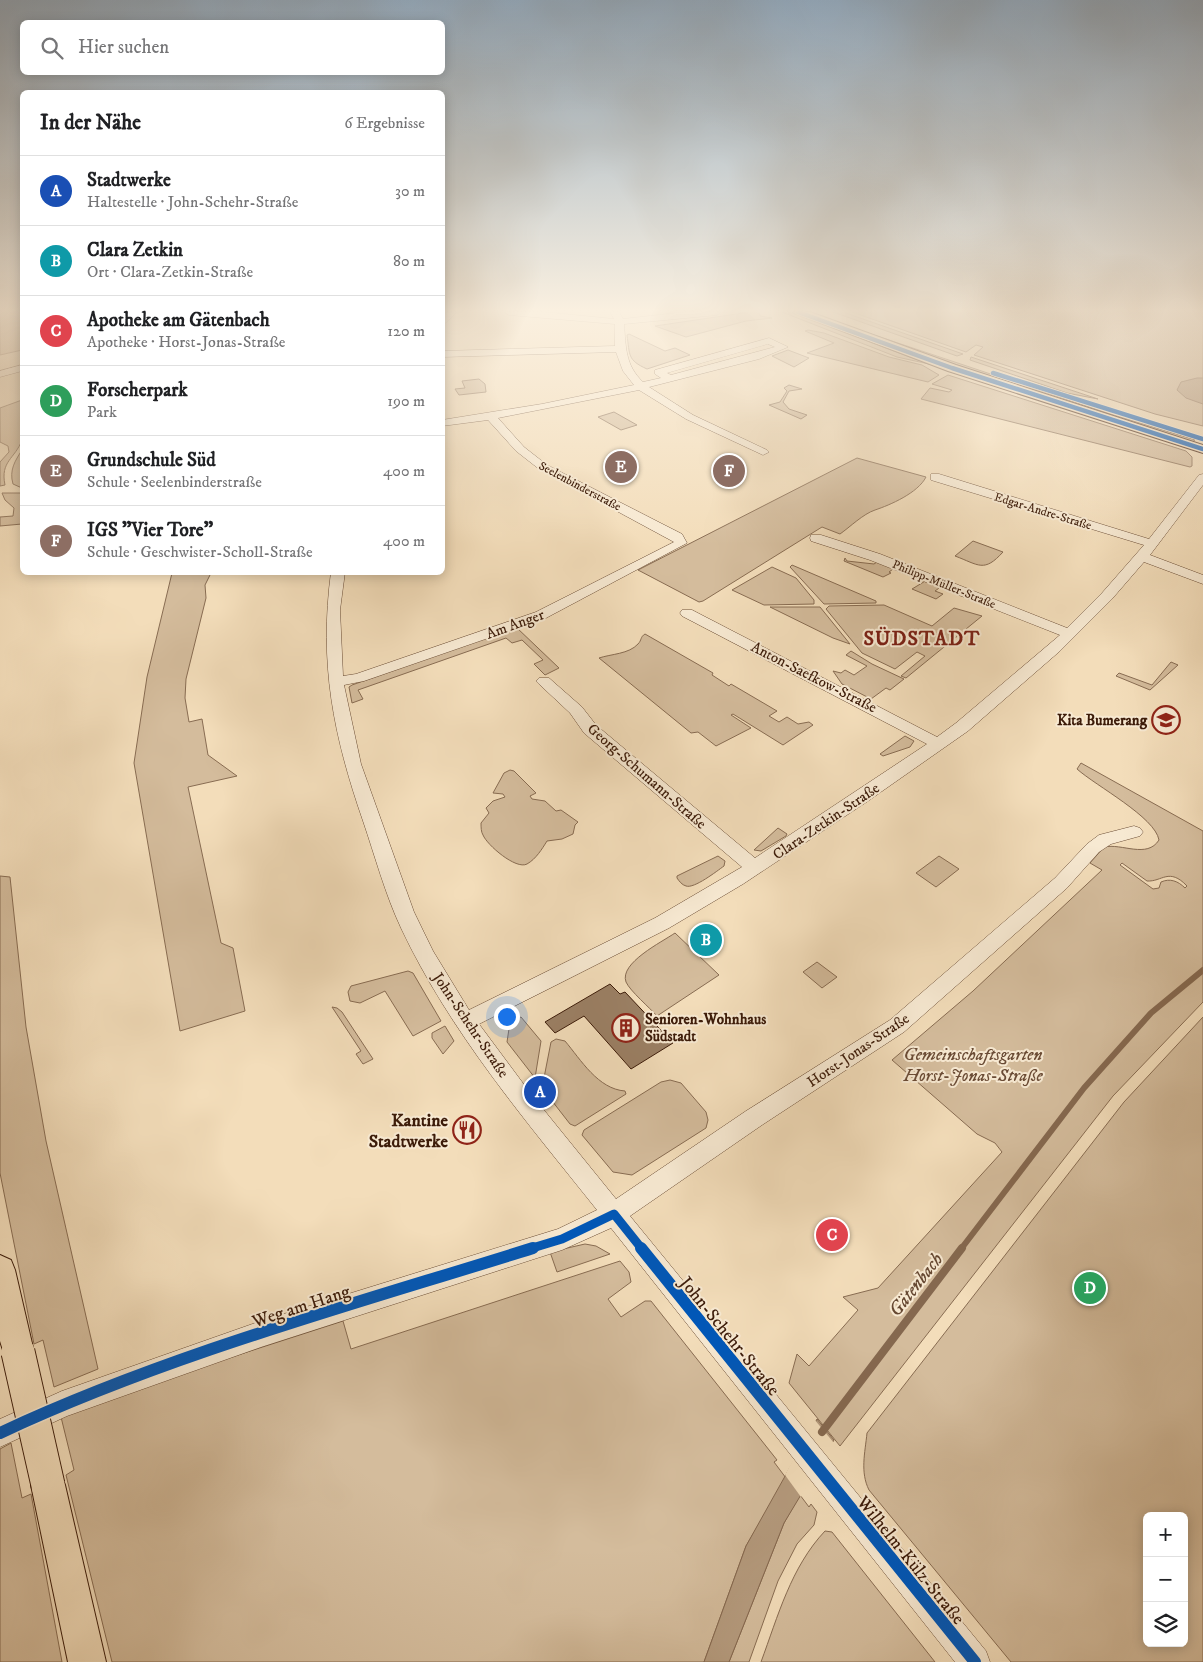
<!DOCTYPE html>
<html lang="de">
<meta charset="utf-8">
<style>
body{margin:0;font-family:"IM FELL DW Pica",serif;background:#f2f2f2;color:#202124}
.controls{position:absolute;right:15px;bottom:15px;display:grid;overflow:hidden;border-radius:8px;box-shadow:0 2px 12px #0003}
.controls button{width:45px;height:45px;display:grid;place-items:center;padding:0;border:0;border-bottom:1px solid #e0e0e0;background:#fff;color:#202124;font:25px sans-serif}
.you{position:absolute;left:506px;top:1016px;width:18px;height:18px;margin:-12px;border:4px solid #fff;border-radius:50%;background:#1a73e8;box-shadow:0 0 0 8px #1a73e833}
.badge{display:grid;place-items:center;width:32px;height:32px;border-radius:50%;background:#b45309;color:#fff;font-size:16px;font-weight:700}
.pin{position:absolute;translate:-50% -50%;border:2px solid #fff;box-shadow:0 1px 5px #0006}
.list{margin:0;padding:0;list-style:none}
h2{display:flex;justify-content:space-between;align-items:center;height:65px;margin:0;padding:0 20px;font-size:21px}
h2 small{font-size:16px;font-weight:400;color:#757577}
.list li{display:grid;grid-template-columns:32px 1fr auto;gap:15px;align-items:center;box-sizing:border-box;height:70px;padding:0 20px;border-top:1px solid #e0e0e0}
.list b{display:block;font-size:19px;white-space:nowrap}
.list p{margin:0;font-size:16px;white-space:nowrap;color:#757577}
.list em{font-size:16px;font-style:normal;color:#757577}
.icon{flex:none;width:28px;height:28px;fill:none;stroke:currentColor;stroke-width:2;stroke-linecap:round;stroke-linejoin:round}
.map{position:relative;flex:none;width:1203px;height:1662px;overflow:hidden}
.search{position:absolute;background:#fff;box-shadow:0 2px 12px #0003;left:20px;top:20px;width:425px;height:55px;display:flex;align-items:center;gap:12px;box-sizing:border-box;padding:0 18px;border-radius:8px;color:#757577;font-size:19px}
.panel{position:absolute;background:#fff;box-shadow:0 2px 12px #0003;left:20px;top:90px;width:425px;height:485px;border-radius:8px}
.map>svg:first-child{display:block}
</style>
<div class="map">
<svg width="1203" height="1662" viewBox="0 0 1203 1662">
<rect width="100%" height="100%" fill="#f3ddba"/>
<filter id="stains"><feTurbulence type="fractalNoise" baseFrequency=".004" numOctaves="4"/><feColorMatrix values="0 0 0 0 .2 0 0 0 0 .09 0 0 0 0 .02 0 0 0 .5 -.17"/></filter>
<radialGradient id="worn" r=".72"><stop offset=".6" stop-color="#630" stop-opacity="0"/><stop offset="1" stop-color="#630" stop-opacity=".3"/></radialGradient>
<g fill="#d4bc9c" stroke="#886c52" fill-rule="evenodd">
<polygon points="0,312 22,312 22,350 0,355"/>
<polygon points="750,312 759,312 760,316 772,318 746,321 686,337 655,326"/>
<polygon points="782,312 789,312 929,364 897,357"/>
<polygon points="833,312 843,312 963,354 957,356"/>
<polygon points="852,312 1203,312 1203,426 1155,414 974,355 983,347 976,345 966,352"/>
<polygon points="808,330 824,333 889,357 922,365 939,375 928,382 807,353 834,343 805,331"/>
<polygon points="868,333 1110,414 1195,440 1192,442 954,365"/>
<path d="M 629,334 L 665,351 L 675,348 L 690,355 L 647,369 C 627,360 630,355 627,335 Z"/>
<polygon points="788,350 809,358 794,367 772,356"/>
<polygon points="971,357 1098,399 1067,393 970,360"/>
<polygon points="948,375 1186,451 1192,457 1192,466 1190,467 921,399 930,388 949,392 952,390 932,384"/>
<polygon points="479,379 485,384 486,392 459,395 455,389 465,388 462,381"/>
<polygon points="789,385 802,389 789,391 783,402 789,409 807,415 801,419 769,405 780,402 787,391 784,388"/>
<path d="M 22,400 C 23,411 26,430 22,440 C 15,459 0,461 5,485 L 0,486 L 0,462 L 9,452 L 8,446 L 0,442 L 0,408 Z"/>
<polygon points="614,412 637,425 621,430 598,417"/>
<path d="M 22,450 L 22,488 L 13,484 C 9,470 15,461 22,450 Z"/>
<path d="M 857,458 L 926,477 C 918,493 890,505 875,510 C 863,514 850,527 840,534 L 822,527 L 703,601 L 699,602 L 638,570 Z"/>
<polygon points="2,493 22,493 22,524 0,526 0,517 13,516 14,508 5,500"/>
<path d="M 973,541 L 1003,552 C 984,573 979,565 955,556 Z"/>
<polygon points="845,558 847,561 874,564 877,562 896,567 889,572 891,573 883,577 844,561"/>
<polygon points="792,565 876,601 876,603 824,604 790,567"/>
<polygon points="772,567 796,578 814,600 814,604 764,605 732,590"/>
<polygon points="172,573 211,573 205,585 206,598 186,679 185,698 189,722 202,719 208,755 237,776 188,787 221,943 233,948 245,1011 180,1031 134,763 147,677"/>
<polygon points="927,580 942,586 935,591 943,594 936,599 912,589"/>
<polygon points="884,605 932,626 954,608 982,616 906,678 901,676 925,656 917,652 895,669 862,653 826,609 829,606"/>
<polygon points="770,607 820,607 850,644 833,638"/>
<polygon points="516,627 559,668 545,675 534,664 543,660 522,640 512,643 506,638 358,690 363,699 352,703 349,687 352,685"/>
<path d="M 645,634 L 713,673 L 712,675 L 729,686 L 731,684 L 777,711 L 769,716 L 779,722 L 787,717 L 798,724 L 809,722 L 813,725 L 783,745 L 733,714 L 731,715 L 751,728 L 716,746 L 698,732 L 691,733 L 599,658 C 611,654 629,654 638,644 C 642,640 640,637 645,634 Z"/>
<polygon points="851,651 872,664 904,679 890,690 886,688 871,699 842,684 833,671 841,673 845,670 854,675 867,666 846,655"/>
<polygon points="1171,662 1178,665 1150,690 1116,676 1119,673 1152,685"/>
<polygon points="905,736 914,741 910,747 883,756 880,754"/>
<path d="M 1081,763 L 1203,831 L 1203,1002 L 1113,1096 L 840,1446 L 789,1383 L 797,1354 L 809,1366 L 858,1310 L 843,1297 L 878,1288 L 1002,1152 L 995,1143 L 977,1134 L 892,1060 L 973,991 L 1102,870 L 1090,863 L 1104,847 C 1122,843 1147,859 1159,840 C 1155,817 1096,786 1077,769 ZM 1122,863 L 1147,881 C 1162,882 1169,867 1187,886 L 1185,888 C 1178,881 1170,878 1161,882 L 1159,888 L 1153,889 L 1120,865 Z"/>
<path d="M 510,770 L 514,771 L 536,793 L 530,796 L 532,799 L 545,801 L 556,811 L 561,810 L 578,822 L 575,825 L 573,834 L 562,839 L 547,841 C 542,849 536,859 527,864 C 516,870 487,845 483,835 C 481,832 481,827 481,823 L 489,813 L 486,808 L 493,801 L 505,797 L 503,794 L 493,793 L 504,773 Z"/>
<polygon points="778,828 787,834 786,836 761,851 754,850"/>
<path d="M 718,856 L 725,861 L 724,866 C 717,871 694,889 686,886 C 682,885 679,881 677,878 L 677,876 Z"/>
<polygon points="939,856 959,869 936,887 916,873"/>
<polygon points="0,876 10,877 26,1027 46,1141 98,1369 54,1387 43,1340 34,1344 0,1173"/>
<path d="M 675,933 L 719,975 L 657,1016 C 650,1008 630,991 626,982 C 619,963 662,942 675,933 Z"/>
<polygon points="817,962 837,977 822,988 803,972"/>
<polygon points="408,971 413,973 441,1021 413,1036 385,991 360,1003 350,1001 348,992 351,986"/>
<polygon points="332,1007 337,1008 342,1012 373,1059 363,1064 356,1054 361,1051"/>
<polygon points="521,1017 541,1041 535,1078 507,1042 510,1022"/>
<path d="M 1203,1017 L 1203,1662 L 1011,1662 L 869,1490 C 860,1472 865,1453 867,1433 L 1124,1102 ZM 1147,1516 L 1184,1516 L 1184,1643 L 1147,1643 Z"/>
<polygon points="445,1026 454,1041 443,1054 432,1038 432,1033"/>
<path d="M 556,1039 L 565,1041 C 581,1060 598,1089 625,1091 L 626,1094 L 575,1126 L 570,1124 L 542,1088 L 551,1042 Z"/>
<polygon points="670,1080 681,1083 706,1112 708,1120 706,1128 632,1175 613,1172 582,1135 584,1130 661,1082"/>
<polygon points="585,1244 596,1246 610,1254 557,1272 550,1252"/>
<polygon points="620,1261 629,1272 631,1282 608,1299 621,1317 645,1301 651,1301 777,1460 774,1462 786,1478 746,1546 704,1662 112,1662 66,1475 74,1470 61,1417 111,1396 343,1321 351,1349"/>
<polygon points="11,1443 22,1498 31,1494 62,1662 0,1662 0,1449"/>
<polygon points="800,1495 809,1507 811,1504 817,1512 814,1525 797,1544 778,1581 749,1662 729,1662 784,1523"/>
<path d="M 825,1531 L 832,1532 L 935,1662 L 761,1662 C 778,1616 791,1567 825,1531 Z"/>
</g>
<g fill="#b59b7e" stroke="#85684f">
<polygon points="1197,378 1203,378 1203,404 1186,398 1177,390 1181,382"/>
<polygon points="817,1419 834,1440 784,1523 729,1662 704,1662 746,1546"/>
</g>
<polygon fill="#f3ddba" points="814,1419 834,1443 801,1497 785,1475"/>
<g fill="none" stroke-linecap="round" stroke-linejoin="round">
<polyline stroke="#85684f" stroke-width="6" points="961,1249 1084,1088 1151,1013 1203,970"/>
<polyline stroke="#85684f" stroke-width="8" points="822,1432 962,1248"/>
</g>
<polygon fill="#9b8065" stroke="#3c1b09" points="610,984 620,994 625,992 673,1043 631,1069 584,1016 555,1033 545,1022"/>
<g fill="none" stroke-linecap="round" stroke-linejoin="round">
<defs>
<g id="minor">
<polygon points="447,312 457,312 442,326 442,317"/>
<path d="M 505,312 L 544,312 L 614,319 L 610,312 L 619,312 L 623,319 L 685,312 L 721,312 L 717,315 L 624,324 C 626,347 625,365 643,382 L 661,378 L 655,374 L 655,370 L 769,338 L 788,347 L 759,359 L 649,387 L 693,415 L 767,450 L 769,452 L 763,455 L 686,419 L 639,390 L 498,418 L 524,447 L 547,465 L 682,534 L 687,543 L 546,618 L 364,681 L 344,685 L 361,764 L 414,912 L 433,951 L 469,1010 L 655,918 L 742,867 L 584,733 L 570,713 L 539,684 L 536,681 L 539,678 L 549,678 L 582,707 L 596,725 L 755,858 L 927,744 L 682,616 L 680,613 L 682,610 L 692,610 L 937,737 L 956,723 L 1060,635 L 870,560 L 811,541 L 810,538 L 811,535 L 821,535 L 880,554 L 1067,628 L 1102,593 L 1144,545 L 931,480 L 931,474 L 939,474 L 1149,539 L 1199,475 L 1203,474 L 1203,485 L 1150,555 L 1203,575 L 1203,584 L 1144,562 L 1112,599 L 1060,651 L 968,731 L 868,801 L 743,884 L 669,928 L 479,1024 L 531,1094 L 616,1199 L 746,1111 L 890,1020 L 1055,878 L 1087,844 L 1099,835 L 1134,826 L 1140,828 L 1143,832 L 1140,836 L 1111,844 L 1099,852 L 1067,888 L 904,1032 L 762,1125 L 630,1216 L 986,1651 L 990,1662 L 955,1662 L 611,1228 L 562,1250 L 261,1347 L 67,1416 L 0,1447 L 0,1419 L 62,1391 L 261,1321 L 558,1229 L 597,1210 C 526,1121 450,1032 401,928 C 385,894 375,856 363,821 C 333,734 319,664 331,572 L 345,572 L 340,610 L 343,676 L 356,674 L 536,612 L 674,542 L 539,469 L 516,451 L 488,420 L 442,426 L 442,420 L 542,404 L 634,385 L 623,371 L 616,352 L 442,357 L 442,351 L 615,346 L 615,324 L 509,315 ZM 768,344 L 775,347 L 671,375 L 667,373 Z"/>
<polygon points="22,365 22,371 0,377 0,371"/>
</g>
<g id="major">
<polygon points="793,312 810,312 956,365 1203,445 1203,453 948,371"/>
<polygon points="0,1255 11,1260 15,1270 34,1352 29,1363 18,1368 7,1363 0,1341"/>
<polygon points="48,1468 60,1473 65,1485 106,1662 68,1662 31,1485 36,1473"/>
</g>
</defs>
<use href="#minor" stroke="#6a4c35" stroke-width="1"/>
<use href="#major" stroke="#3c1b09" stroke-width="2"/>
<use href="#minor" fill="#f7e9d2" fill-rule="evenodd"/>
<use href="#major" fill="#f3ddba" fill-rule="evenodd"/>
<defs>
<polyline id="major-bridge" points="18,1352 48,1485"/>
</defs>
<use href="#major-bridge" stroke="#3c1b09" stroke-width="35" stroke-linecap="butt"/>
<use href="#major-bridge" stroke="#f3ddba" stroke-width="33"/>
<defs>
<g id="cycleway-far2">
<polyline points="798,312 952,368 1203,449"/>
<polyline points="993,373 1203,439"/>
</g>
<polyline id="cycleway-far1" points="529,1249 562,1239 614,1214 642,1249"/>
<g id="cycleway">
<polyline points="641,1248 975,1662"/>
<path d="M 0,1433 C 169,1354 355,1304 533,1248"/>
</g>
</defs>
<use href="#cycleway-far2" stroke="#f7e9d2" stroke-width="6"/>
<use href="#cycleway-far1" stroke="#f7e9d2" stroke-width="12"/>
<use href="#cycleway" stroke="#f7e9d2" stroke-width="15"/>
<use href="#cycleway-far2" stroke="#0057b8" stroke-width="4.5"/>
<use href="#cycleway-far1" stroke="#0057b8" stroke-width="9"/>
<use href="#cycleway" stroke="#0057b8" stroke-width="12"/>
</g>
<linearGradient id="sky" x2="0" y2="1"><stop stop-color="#93aabe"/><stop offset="0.57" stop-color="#faf0e0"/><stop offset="1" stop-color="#faf0e0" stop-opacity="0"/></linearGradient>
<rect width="1203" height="545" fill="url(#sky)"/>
<defs>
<symbol id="school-ring" viewBox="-11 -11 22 22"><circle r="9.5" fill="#f7e9d2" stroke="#8f2418" stroke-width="1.5"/><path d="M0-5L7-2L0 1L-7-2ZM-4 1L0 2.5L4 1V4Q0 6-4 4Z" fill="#8f2418"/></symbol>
<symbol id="building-ring" viewBox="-11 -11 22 22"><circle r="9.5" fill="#f7e9d2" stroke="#8f2418" stroke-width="1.5"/><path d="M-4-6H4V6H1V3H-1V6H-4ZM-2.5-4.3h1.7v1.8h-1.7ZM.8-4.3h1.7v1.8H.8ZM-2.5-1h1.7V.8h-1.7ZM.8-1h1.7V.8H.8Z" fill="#8f2418"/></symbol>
<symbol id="restaurant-ring" viewBox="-11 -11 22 22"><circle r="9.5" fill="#f7e9d2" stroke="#8f2418" stroke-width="1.5"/><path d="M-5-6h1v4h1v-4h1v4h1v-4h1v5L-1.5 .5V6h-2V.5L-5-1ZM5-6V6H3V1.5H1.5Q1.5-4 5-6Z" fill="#8f2418"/></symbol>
</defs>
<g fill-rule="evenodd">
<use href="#school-ring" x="1150" y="704" width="32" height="32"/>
<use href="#building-ring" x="610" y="1012" width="32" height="32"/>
<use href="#restaurant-ring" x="451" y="1114" width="32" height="32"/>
</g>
<g text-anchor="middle" stroke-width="4" stroke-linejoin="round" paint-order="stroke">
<g font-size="12" fill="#3c1b09" stroke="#f7e9d2">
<text transform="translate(580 486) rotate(28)" y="4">Seelenbinderstraße</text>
<text transform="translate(1043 511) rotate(17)" y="4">Edgar-Andre-Straße</text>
<text transform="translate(944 584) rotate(22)" y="4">Philipp-Müller-Straße</text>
</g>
<g font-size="15" fill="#3c1b09" stroke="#f7e9d2">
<text transform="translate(515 624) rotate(-20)" y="5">Am Anger</text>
<text transform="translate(814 677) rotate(27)" y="5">Anton-Saefkow-Straße</text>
<text transform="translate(647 776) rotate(41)" y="5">Georg-Schumann-Straße</text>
<text transform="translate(826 821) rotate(-34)" y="5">Clara-Zetkin-Straße</text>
<text transform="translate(471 1025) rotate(56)" y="5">John-Schehr-Straße</text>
<text transform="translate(858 1050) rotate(-34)" y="5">Horst-Jonas-Straße</text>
</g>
<g font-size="15" font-weight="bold" fill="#3c1b09" stroke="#f7e9d2" text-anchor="end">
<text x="1147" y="725">Kita Bumerang</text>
<text x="645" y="1024" text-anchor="start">Senioren-Wohnhaus<tspan x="645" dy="17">Südstadt</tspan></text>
</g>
<g font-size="18" font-style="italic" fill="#6a4b35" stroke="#f7e9d2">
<text x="973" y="1060">Gemeinschaftsgarten<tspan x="973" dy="21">Horst-Jonas-Straße</tspan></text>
</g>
<g font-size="18" font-weight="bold" fill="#3c1b09" stroke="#f7e9d2" text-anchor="end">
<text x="448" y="1126">Kantine<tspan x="448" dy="21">Stadtwerke</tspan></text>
</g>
<g font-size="18" fill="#3c1b09" stroke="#f7e9d2">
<text transform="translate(301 1306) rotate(-18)" y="6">Weg am Hang</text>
<text transform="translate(730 1336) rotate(51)" y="6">John-Schehr-Straße</text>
<text transform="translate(911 1560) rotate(51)" y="6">Wilhelm-Külz-Straße</text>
</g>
<g font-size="19" font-style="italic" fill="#664832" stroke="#f7e9d2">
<text transform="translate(915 1284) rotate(-52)" y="7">Gätenbach</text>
</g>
<g font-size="20" font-weight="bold" letter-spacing="1" fill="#7a1f14" stroke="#f7e9d2">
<text x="922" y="645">SÜDSTADT</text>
</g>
</g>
<rect width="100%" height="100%" filter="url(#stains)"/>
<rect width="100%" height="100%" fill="url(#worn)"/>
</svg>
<div class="controls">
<button>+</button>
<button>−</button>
<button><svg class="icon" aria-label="layers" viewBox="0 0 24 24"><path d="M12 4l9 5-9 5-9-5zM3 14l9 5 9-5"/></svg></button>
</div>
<div class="you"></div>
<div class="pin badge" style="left:540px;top:1092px;background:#1a4fb4">A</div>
<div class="pin badge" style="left:706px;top:940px;background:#0f9aa8">B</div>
<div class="pin badge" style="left:832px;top:1235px;background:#e0444e">C</div>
<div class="pin badge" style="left:1090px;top:1288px;background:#2e9e5b">D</div>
<div class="pin badge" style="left:621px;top:467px;background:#8d6e63">E</div>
<div class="pin badge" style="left:729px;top:471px;background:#8d6e63">F</div>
<div class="search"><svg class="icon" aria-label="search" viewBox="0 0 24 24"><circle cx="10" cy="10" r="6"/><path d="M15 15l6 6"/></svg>Hier suchen</div>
<section class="panel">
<h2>In der Nähe<small>6 Ergebnisse</small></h2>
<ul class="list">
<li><span class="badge" style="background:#1a4fb4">A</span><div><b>Stadtwerke</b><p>Haltestelle · John-Schehr-Straße</p></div><em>30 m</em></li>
<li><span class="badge" style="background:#0f9aa8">B</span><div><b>Clara Zetkin</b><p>Ort · Clara-Zetkin-Straße</p></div><em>80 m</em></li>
<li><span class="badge" style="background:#e0444e">C</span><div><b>Apotheke am Gätenbach</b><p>Apotheke · Horst-Jonas-Straße</p></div><em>120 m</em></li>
<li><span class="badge" style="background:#2e9e5b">D</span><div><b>Forscherpark</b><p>Park</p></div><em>190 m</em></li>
<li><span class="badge" style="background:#8d6e63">E</span><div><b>Grundschule Süd</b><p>Schule · Seelenbinderstraße</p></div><em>400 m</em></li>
<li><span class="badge" style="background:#8d6e63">F</span><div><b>IGS &quot;Vier Tore&quot;</b><p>Schule · Geschwister-Scholl-Straße</p></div><em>400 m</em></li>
</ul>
</section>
</div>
